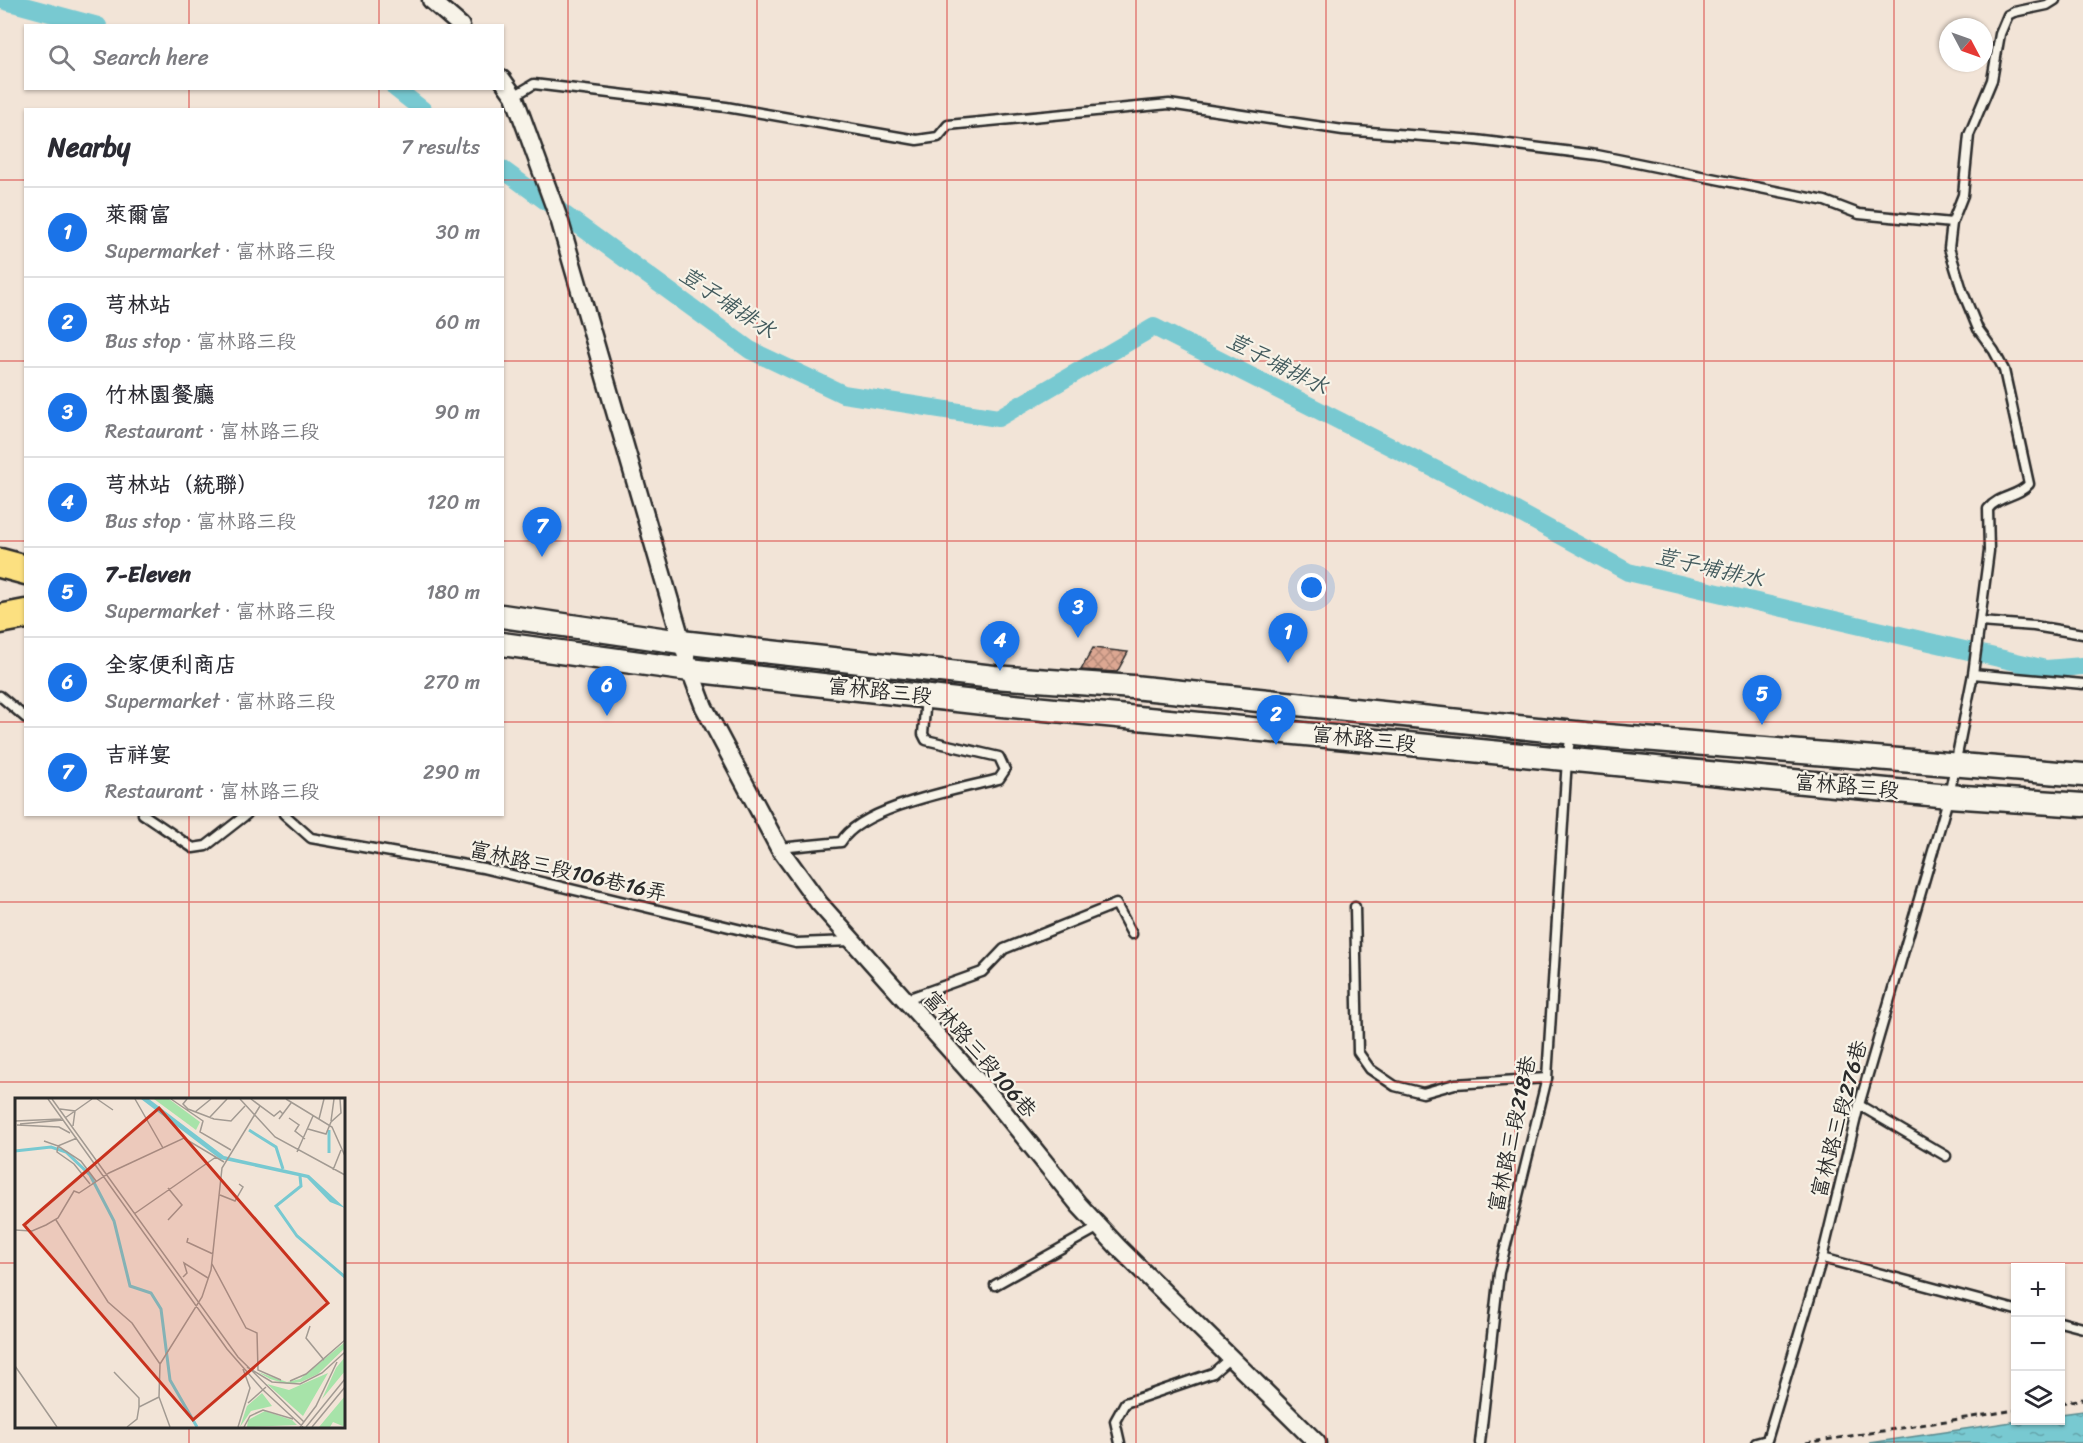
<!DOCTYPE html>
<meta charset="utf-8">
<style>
body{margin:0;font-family:Sriracha,"LXGW WenKai TC",sans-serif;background:#f2f2f3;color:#2b2b33}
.controls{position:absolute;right:18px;bottom:18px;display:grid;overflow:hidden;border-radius:0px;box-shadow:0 2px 4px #0004}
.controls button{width:54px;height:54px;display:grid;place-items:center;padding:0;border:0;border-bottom:2px solid #e1e1e2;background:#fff;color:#2b2b33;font:30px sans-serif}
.compass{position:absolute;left:1939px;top:18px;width:54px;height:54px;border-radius:50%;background:#fff;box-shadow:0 2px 4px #0004;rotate:131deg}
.you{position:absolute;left:1312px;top:588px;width:21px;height:21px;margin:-15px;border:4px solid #fff;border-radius:50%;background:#1a73e8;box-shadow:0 0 0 9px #1a73e833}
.badge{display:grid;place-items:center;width:39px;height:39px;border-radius:50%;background:#1a73e8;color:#fff;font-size:20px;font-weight:700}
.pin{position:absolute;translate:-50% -50px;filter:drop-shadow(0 2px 3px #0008)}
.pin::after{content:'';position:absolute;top:32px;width:21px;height:18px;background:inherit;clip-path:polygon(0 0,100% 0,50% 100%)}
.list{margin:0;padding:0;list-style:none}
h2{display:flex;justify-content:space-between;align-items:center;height:78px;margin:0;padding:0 24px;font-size:26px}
h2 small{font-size:20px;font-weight:400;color:#7c7c81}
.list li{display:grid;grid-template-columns:39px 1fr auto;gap:18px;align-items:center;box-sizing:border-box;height:90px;padding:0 24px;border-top:2px solid #e1e1e2}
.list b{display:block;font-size:22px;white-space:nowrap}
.list p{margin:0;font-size:20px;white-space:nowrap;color:#7c7c81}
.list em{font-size:20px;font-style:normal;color:#7c7c81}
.icon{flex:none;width:33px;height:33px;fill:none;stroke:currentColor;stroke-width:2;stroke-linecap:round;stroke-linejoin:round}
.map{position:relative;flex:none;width:2083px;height:1443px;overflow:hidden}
.search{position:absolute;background:#fff;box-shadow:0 2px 4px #0004;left:24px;top:24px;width:480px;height:66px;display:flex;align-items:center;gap:15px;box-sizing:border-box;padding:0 21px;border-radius:0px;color:#7c7c81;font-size:22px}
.panel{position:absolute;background:#fff;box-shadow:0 2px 4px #0004;left:24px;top:108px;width:480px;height:708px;border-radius:0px}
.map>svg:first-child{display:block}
</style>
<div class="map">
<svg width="2083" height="1443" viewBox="0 0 2083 1443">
<defs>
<pattern id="water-ripples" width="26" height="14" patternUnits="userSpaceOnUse" patternTransform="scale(1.5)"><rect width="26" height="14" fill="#78c9d1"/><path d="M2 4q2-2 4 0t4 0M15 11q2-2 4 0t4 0" fill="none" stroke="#63a3aa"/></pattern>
<pattern id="building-cross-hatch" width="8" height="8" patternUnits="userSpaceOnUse" patternTransform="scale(1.5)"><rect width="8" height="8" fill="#dca792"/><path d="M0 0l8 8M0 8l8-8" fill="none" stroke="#b38877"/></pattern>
</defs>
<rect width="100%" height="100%" fill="#f2e4d7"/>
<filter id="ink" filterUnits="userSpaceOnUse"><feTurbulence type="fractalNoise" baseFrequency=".0167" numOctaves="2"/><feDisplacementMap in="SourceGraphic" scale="12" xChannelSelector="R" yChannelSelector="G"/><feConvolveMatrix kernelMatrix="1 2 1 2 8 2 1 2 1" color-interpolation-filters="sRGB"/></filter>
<g filter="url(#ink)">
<polygon fill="url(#water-ripples)" stroke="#598a8f" stroke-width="1.5" points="2083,1411 2083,1443 1870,1443 2019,1421 2060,1420 2061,1414"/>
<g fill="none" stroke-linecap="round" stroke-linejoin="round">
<g stroke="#78c9d1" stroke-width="18">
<polyline points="2,0 98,26"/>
<polyline points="395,88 423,110"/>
<polyline points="502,169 750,350 843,394 998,418 1154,327 1496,500 1628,572 2046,669 2083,666"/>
</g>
</g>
<polygon fill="url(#building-cross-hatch)" stroke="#2b2b2b" stroke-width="1.5" points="1093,648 1128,652 1117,672 1081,670"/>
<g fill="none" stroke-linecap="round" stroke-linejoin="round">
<defs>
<g id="service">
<polyline points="514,96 534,84 726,107 917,140 938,137 948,125 1169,104 1343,130 1476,140 1597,155 1825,201 1859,214 1952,223"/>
<polyline points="1980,622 2034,626 2083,634"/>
<polyline points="1973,674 2083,684"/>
<polyline points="0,696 26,718"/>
<polyline points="143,814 193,848 206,846 247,814"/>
<polyline points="284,814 311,838 483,868 796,943 852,941"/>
<path d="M 779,848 L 841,842 C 861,807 960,789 999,779 L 1005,770 L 999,757 L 926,740 L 923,734 L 926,697"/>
<polyline points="1355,907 1358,1052 1370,1069 1395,1086 1423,1093 1455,1084 1547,1078"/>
<polyline points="904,1000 982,972 1004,949 1116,904 1132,934"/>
<polyline points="1859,1105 1946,1156"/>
<polyline points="1822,1258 2016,1310"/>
<polyline points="995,1285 1099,1227"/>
<polyline points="2060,1322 2083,1328"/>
<polyline points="1120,1443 1115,1421 1125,1403 1213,1373 1230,1358"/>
<polyline points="1480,1443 1499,1273 1547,1078 1567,759 1571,734"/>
<path d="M 1756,1443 L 1767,1440 L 1822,1258 L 1859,1105 L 1949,796 L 1973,674 L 1989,551 L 1988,509 C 1999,495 2018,497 2029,484 L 2004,370 L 1994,351 L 1978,329 L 1962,290 L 1949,248 L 1952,223 L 1963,195 L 1969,135 L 1992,80 L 2000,34 L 2008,15 L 2014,12 L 2047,5 L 2055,0"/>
</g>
<g id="minor">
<polyline points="431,0 461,26"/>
<polyline points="502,79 514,96 560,222 690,670 704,707 779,848 819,903 991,1096 1079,1205 1118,1247 1317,1443"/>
</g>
<g id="secondary">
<polyline points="502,616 681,642 994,677 1133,687 1595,735 2083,775"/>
<polyline points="502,644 690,670 992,704 1949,796 2083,805"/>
</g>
<g id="motorway">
<polyline points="0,563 26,570"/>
<polyline points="0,619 26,614"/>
</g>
</defs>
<use href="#service" stroke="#2b2b2b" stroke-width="13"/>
<use href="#minor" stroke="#2b2b2b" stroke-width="21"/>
<use href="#secondary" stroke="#2b2b2b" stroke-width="27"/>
<use href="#motorway" stroke="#2b2b2b" stroke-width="33"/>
<g stroke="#2b2b2b" stroke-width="3" stroke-dasharray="6 4.5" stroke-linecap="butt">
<polyline points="2060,1403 2083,1399"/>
<polyline points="1806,1443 2016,1410"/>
</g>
<use href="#service" stroke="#f7f3e8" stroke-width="8"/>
<use href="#minor" stroke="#f7f3e8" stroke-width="16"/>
<use href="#secondary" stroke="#f7f3e8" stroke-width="22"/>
<use href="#motorway" stroke="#fce080" stroke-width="28"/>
</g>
</g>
<path fill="none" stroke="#d62828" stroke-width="1.5" stroke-opacity="0.55" d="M 189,0 L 189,26M 379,0 L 379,26M 568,0 L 568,1443M 757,0 L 757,1443M 947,0 L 947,1443M 1136,0 L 1136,1443M 1326,0 L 1326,1443M 1515,0 L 1515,1443M 1704,0 L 1704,1443M 1894,0 L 1894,1443M 189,88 L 189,110M 379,88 L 379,110M 0,180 L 26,180M 502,180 L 2083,180M 0,361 L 26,361M 502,361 L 2083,361M 0,541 L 26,541M 502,541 L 2083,541M 0,722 L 26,722M 502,722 L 2083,722M 189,814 L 189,1100M 379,814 L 379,1443M 0,902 L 2083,902M 0,1082 L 2083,1082M 0,1263 L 16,1263M 344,1263 L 2083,1263M 189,1426 L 189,1443"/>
<g text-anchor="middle" stroke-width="4.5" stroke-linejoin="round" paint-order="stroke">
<g font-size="21" fill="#2b2b2b" stroke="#f7f3e8">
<text transform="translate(880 691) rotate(6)" y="7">富林路三段</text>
<text transform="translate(1364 739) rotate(6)" y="7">富林路三段</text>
<text transform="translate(1847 786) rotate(5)" y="7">富林路三段</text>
<text transform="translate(568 871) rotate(13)" y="7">富林路三段106巷16弄</text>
<text transform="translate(980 1054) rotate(49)" y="7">富林路三段106巷</text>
<text transform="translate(1839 1119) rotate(-75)" y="7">富林路三段276巷</text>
<text transform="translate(1512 1134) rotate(-78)" y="7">富林路三段218巷</text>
</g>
<g font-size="22" font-style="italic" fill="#425a5d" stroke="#f7f3e8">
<text transform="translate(728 302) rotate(34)" y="8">荳子埔排水</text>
<text transform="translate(1278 363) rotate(27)" y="8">荳子埔排水</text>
<text transform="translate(1710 567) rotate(13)" y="8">荳子埔排水</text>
</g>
</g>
<g transform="translate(15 1098)">
<rect width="330" height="330" fill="#f2e4d7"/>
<path d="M 139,1 L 154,1 L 185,24 L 181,32 Z" fill="#a7e3a9"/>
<path d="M 330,244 L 330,250 L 303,276 L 286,284 L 272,286 L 255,281 L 243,274 L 272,284 L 285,281 ZM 330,259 L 330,273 L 307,301 L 321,270 ZM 313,275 L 288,318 L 252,286 L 274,292 ZM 247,295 L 257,308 L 236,313 L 225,329 L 232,308 ZM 330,298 L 330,329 L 318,324 L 315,329 L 304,329 ZM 250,313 L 277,322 L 282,327 L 232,329 L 233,322 Z" fill="#a7e3a9"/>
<path d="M 126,1 L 134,1 L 209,58 L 294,77 L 330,110 L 315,104 L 292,80 L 205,61 Z" fill="#78c9d1"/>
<path fill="none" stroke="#78c9d1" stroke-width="3" d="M 234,32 L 261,49 L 268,71M 0,53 L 36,49 L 51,54 L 75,77 L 99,123 L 115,188 L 136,195 L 146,211 L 155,282 L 182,329M 314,55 L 314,32M 285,78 L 286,88 L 261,108 L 282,138 L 330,179"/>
<path fill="none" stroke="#a29a92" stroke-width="1.5" d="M 33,1 L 212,251 L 247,291 L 288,329M 37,1 L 223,259 L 289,324M 82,1 L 98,12M 120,1 L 148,50M 156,1 L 188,23 L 185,34 L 216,52M 172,1 L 168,6 L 173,11 L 199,21 L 216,23 L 230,8M 225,1 L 260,39 L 330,77M 236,1 L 259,18 L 265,13 L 268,16M 271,1 L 317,29 L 330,58M 45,11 L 60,13 L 58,28M 180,14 L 196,1M 195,19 L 212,1M 50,20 L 77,1M 274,20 L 284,27 L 280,33 L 290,41M 264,21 L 276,5M 304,21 L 309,1M 0,23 L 46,21M 316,23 L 319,1M 5,26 L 48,22M 2,27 L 44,29 L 55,35M 293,31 L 311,36 L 316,24 L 326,15 L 325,1M 29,43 L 43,48 L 62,40M 282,54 L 298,18M 318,72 L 326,52M 75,86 L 59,66 L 42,54 L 43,48 L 66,63 L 81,83M 205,97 L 220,103 L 228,89 L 224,86M 119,116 L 201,59M 41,122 L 93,204 L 117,225 L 145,266M 153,122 L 167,107 L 153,90M 0,132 L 17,133 L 31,127 L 43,120 L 59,93 L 64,95 L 94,75 L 169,40 L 209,64M 173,140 L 172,144 L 198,156M 197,166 L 231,230 L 242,235 L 243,272 L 266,282M 168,179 L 172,175 L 169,165 L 193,180M 295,228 L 291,240 L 309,262M 0,268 L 42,329M 232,269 L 257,284 L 285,286 L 307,275 L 330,254M 99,274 L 124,300 L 124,309M 275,283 L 291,276 L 330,242M 233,305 L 251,289M 112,329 L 122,321 L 124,309 L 144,299M 155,329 L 144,299 L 145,266 L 187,199 L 196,172 L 207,70 L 245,8M 223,329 L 235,290 L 228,271M 229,329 L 235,318 L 248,312 L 278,321M 285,329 L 301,308 L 322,264M 291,329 L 330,281M 297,329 L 330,289"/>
<path fill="#c8321e" fill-opacity="0.15" stroke="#c8321e" stroke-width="3" d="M 144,10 L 313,205 L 178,322 L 9,127 Z"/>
<rect width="330" height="330" fill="none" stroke="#2b2b2b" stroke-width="3"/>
</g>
</svg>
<div class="controls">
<button>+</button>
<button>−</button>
<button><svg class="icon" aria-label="layers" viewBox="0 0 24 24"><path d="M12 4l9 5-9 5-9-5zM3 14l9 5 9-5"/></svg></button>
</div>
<svg class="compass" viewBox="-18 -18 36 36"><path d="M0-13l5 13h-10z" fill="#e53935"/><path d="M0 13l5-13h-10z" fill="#7c7c81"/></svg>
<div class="you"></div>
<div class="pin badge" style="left:1288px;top:663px">1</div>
<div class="pin badge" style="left:1276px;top:745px">2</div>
<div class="pin badge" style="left:1078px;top:638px">3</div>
<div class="pin badge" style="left:1000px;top:671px">4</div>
<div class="pin badge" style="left:1762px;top:725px">5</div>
<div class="pin badge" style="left:607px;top:716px">6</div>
<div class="pin badge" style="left:542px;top:557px">7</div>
<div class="search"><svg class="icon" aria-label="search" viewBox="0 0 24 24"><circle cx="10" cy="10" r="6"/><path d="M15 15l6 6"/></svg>Search here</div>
<section class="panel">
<h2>Nearby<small>7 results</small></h2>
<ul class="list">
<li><span class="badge">1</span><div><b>萊爾富</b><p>Supermarket · 富林路三段</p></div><em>30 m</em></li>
<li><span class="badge">2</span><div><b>芎林站</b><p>Bus stop · 富林路三段</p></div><em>60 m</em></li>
<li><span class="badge">3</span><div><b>竹林園餐廳</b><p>Restaurant · 富林路三段</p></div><em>90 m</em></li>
<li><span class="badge">4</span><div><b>芎林站（統聯）</b><p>Bus stop · 富林路三段</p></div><em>120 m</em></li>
<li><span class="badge">5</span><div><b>7-Eleven</b><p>Supermarket · 富林路三段</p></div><em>180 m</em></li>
<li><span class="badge">6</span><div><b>全家便利商店</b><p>Supermarket · 富林路三段</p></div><em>270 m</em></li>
<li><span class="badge">7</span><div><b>吉祥宴</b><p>Restaurant · 富林路三段</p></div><em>290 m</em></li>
</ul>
</section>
</div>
